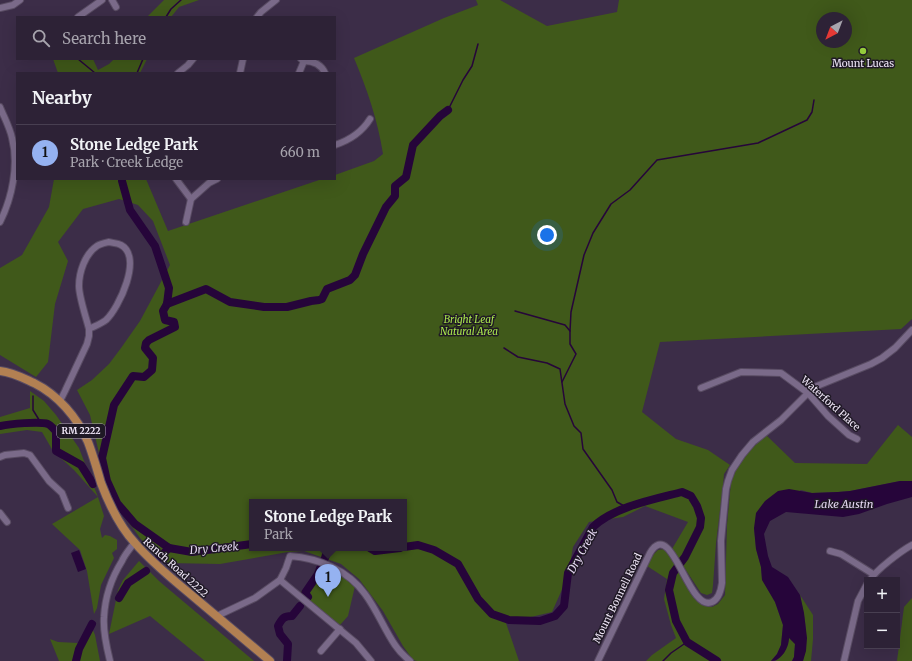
<!DOCTYPE html>
<meta charset="utf-8">
<style>
body{margin:0;font-family:Merriweather,serif;background:#352a3e;color:#f1f3f6}
.controls{position:absolute;right:12px;bottom:12px;display:grid;overflow:hidden;border-radius:0px;box-shadow:0 4px 16px #0002}
.controls button{width:36px;height:36px;display:grid;place-items:center;padding:0;border:0;border-bottom:1px solid #483f51;background:#2d2236;color:#f1f3f6;font:20px sans-serif}
.compass{position:absolute;left:816px;top:12px;width:36px;height:36px;border-radius:50%;background:#2d2236;box-shadow:0 4px 16px #0002;rotate:222deg}
.you{position:absolute;left:547px;top:235px;width:14px;height:14px;margin:-10px;border:3px solid #fff;border-radius:50%;background:#1a73e8;box-shadow:0 0 0 6px #1a73e833}
.badge{display:grid;place-items:center;width:26px;height:26px;border-radius:50%;background:#95b2f1;color:#111;font-size:13px;font-weight:700}
.pin{position:absolute;translate:-50% -33px;filter:drop-shadow(0 1px 2px #0008)}
.pin::after{content:'';position:absolute;top:21px;width:14px;height:12px;background:inherit;clip-path:polygon(0 0,100% 0,50% 100%)}
.popup{position:absolute;left:249px;top:499px;width:158px;height:52px;box-sizing:border-box;display:grid;place-content:center;border-radius:0px;background:#2d2236;filter:drop-shadow(0 1px 3px #0005);font-size:13px;white-space:nowrap;color:#a7a4ad}
.popup b{font-size:15px;color:#f1f3f6}
.popup::after{content:'';position:absolute;left:50%;top:100%;margin-left:-8px;border:8px solid transparent;border-top-color:#2d2236}
.list{margin:0;padding:0;list-style:none}
h2{display:flex;justify-content:space-between;align-items:center;height:52px;margin:0;padding:0 16px;font-size:17px}
h2 small{font-size:13px;font-weight:400;color:#a7a4ad}
.list li{display:grid;grid-template-columns:26px 1fr auto;gap:12px;align-items:center;box-sizing:border-box;height:56px;padding:0 16px;border-top:1px solid #483f51}
.list b{display:block;font-size:15px;white-space:nowrap}
.list p{margin:0;font-size:13px;white-space:nowrap;color:#a7a4ad}
.list em{font-size:13px;font-style:normal;color:#a7a4ad}
.icon{flex:none;width:22px;height:22px;fill:none;stroke:currentColor;stroke-width:2;stroke-linecap:round;stroke-linejoin:round}
.map{position:relative;flex:none;width:912px;height:661px;overflow:hidden}
.search{position:absolute;background:#2d2236;box-shadow:0 4px 16px #0002;left:16px;top:16px;width:320px;height:44px;display:flex;align-items:center;gap:10px;box-sizing:border-box;padding:0 14px;border-radius:0px;color:#a7a4ad;font-size:15px}
.panel{position:absolute;background:#2d2236;box-shadow:0 4px 16px #0002;left:16px;top:72px;width:320px;height:108px;border-radius:0px}
.map>svg:first-child{display:block}
</style>
<div class="map">
<svg width="912" height="661" viewBox="0 0 912 661">
<rect width="100%" height="100%" fill="#3c2d48"/>
<g fill="#40591a" fill-rule="evenodd">
<polygon points="164,0 199,0 179,7 171,17 147,17"/>
<path d="M 476,0 L 500,0 L 547,26 L 617,12 L 619,0 L 912,0 L 912,319 L 901,329 L 660,342 L 642,412 L 676,439 L 708,450 L 730,465 L 724,474 L 723,486 L 716,543 L 713,585 L 712,593 L 707,595 L 701,593 L 672,549 L 688,522 L 645,506 L 623,517 L 589,522 L 573,547 L 568,576 L 552,612 L 506,623 L 519,661 L 417,661 L 413,660 L 403,646 L 383,611 L 359,579 L 341,564 L 304,551 L 288,552 L 220,564 L 168,563 L 154,554 L 140,538 L 124,516 L 111,490 L 99,453 L 90,415 L 77,390 L 92,380 L 109,364 L 121,348 L 140,321 L 170,265 L 153,221 L 138,205 L 119,199 L 83,209 L 58,242 L 68,261 L 55,304 L 48,362 L 36,377 L 0,355 L 0,268 L 22,255 L 49,207 L 54,179 L 146,179 L 168,231 L 322,179 L 335,179 L 335,175 L 374,161 L 383,154 C 378,121 367,89 354,58 L 444,18 L 478,5 ZM 822,18 L 846,18 L 846,42 L 822,42 ZM 252,502 L 404,502 L 404,548 L 252,548 Z"/>
<polygon points="53,59 93,59 98,70 109,64 114,59 147,59 140,73 58,73"/>
<polygon points="30,391 44,401 56,415 79,448 98,497 104,516 100,529 102,538 105,535 110,536 117,540 117,549 112,553 114,558 101,585 97,608 94,614 87,571 80,550 52,524 98,497 74,470 53,451 42,432 27,430 0,434 0,417 30,408"/>
<polygon points="898,425 912,437 912,481 900,481 850,491 838,492 812,493 801,490 754,528 756,549 761,567 762,579 775,602 783,625 781,645 777,654 771,661 646,661 652,655 676,638 671,625 664,599 667,579 647,566 654,554 658,550 665,549 669,553 684,581 694,598 702,605 712,607 718,604 725,595 727,525 731,482 736,470 749,451 766,435 795,463 867,464"/>
<polygon points="139,561 159,581 254,661 205,661 150,616 109,634 118,590 123,580"/>
<polygon points="324,565 339,573 355,586 348,616 340,625 300,593"/>
<path d="M 800,595 L 813,615 L 813,639 L 811,661 L 803,661 C 809,639 805,617 800,595 Z"/>
<polygon points="912,598 912,661 897,661 904,607"/>
<polygon points="92,628 95,635 100,661 59,661 50,639 58,642 78,643"/>
<polygon points="789,637 795,644 794,657 792,661 775,661 777,660"/>
</g>
<g fill="#26053a">
<path d="M 900,481 L 912,481 L 912,497 L 887,504 L 859,514 L 843,517 L 786,512 L 770,521 L 764,534 L 768,556 L 772,567 L 788,577 L 800,595 L 804,613 L 807,638 L 806,651 L 803,661 L 792,661 L 794,657 L 795,644 L 789,638 C 789,647 782,661 771,661 L 777,654 L 781,645 L 783,625 L 775,602 L 762,580 L 761,567 L 756,549 L 754,528 L 756,513 L 765,501 L 778,491 L 789,489 L 812,493 L 838,492 L 850,491 Z"/>
<polygon points="79,550 86,569 78,572 71,553"/>
</g>
<g fill="none" stroke-linecap="round" stroke-linejoin="round">
<g stroke="#26053a" stroke-width="1.5">
<polyline points="166,17 171,9 181,0"/>
<polyline points="78,59 95,73"/>
<polyline points="137,73 143,59"/>
<polyline points="448,110 463,80 472,66 478,44"/>
<polyline points="515,311 565,325 570,331 570,344 576,354 562,382"/>
<polyline points="570,331 571,312 584,255 593,233 611,204 630,190 657,160 758,143 807,120 812,112 814,100"/>
<polyline points="504,348 518,357 547,363 560,369 565,404 574,426 581,433 583,449 612,490 617,502 626,507"/>
<polyline points="33,396 33,410 41,423"/>
<polyline points="663,661 671,653 687,642"/>
</g>
<g stroke="#26053a" stroke-width="8">
<polyline points="122,179 122,181 130,210 155,246 169,288 167,304 163,311 165,320 174,322 175,327 149,340 146,343 145,348 153,358 152,370 144,377 133,376 114,405 102,458 107,481 117,503 135,524 169,548 192,552 252,544"/>
<polyline points="167,304 206,289 230,302 264,307 287,307 311,301 319,300 322,299 327,289 350,280 355,275 363,254 386,207 395,196 395,186 406,177 413,145 440,116 448,110"/>
<path d="M 0,426 C 9,424 40,421 48,424 C 51,425 53,429 56,431 L 56,451 L 81,465 L 93,484"/>
<path d="M 404,547 L 418,545 L 434,550 L 458,564 L 478,599 L 492,614 L 509,620 L 540,621 L 555,616 L 564,606 L 568,573 L 593,527 C 613,507 655,499 682,492 L 691,496 L 697,506 L 701,518 L 700,527 L 685,557 L 673,573 L 669,590 L 676,621 L 687,642 L 717,661"/>
<polyline points="370,548 375,551 400,548"/>
<polyline points="325,558 328,548"/>
<polyline points="158,559 169,548"/>
<polyline points="308,597 305,593 318,574 321,566"/>
<polyline points="119,598 128,583 146,571"/>
<polyline points="76,661 79,649 92,624"/>
<path d="M 287,661 L 288,644 L 280,634 L 278,626 C 282,619 283,616 292,616 L 300,606"/>
</g>
<defs>
<g id="minor">
<polyline points="112,0 116,7"/>
<polyline points="0,8 13,5 20,0"/>
<polyline points="78,17 102,0"/>
<polyline points="257,17 261,12 276,0"/>
<path d="M 301,59 L 304,61 C 313,61 321,64 325,73"/>
<polyline points="178,73 188,65 193,59"/>
<polyline points="240,73 243,59"/>
<polyline points="299,73 304,61"/>
<path d="M 0,107 C 4,117 10,128 12,138 C 19,165 12,198 0,222"/>
<path d="M 335,145 C 350,140 362,132 370,119"/>
<polyline points="176,179 191,199"/>
<polyline points="186,222 191,199 209,183 217,179"/>
<path d="M 109,242 C 112,243 117,243 121,245 C 143,257 119,308 106,320 C 101,324 95,326 89,329 C 86,317 79,297 79,286 C 79,272 85,254 97,246 C 100,244 105,243 109,242 Z"/>
<polyline points="701,388 741,372 781,373 808,393 828,416 849,435 857,439"/>
<polyline points="60,401 65,391 87,344 89,336 89,329"/>
<polyline points="0,457 5,455 24,453 30,455 49,481 62,493 68,508"/>
<polyline points="0,513 7,522"/>
<polyline points="830,551 841,554 873,574"/>
<polyline points="280,580 356,643 371,661"/>
<path d="M 870,580 C 876,570 901,551 912,545"/>
<path d="M 217,616 L 255,598 L 280,580 L 286,568 L 290,556 C 318,558 348,570 365,594 C 377,610 384,629 395,645 C 399,651 404,656 410,661"/>
<polyline points="321,651 340,629"/>
<path d="M 110,661 C 107,649 103,630 104,617 C 105,598 112,577 122,561 C 125,554 130,549 134,543"/>
<path d="M 598,661 L 650,553 C 672,516 688,613 712,602 C 719,599 721,590 722,583 L 721,541 L 726,489 L 728,481 L 732,470 L 742,455 L 753,442 L 781,420 L 808,393 L 817,386 L 871,364 L 882,358 L 895,348 L 912,330"/>
<polyline points="844,661 858,601 867,584"/>
</g>
<path id="major" d="M 0,371 C 12,372 23,378 34,383 C 58,395 77,417 88,442 C 93,455 97,469 101,483 C 109,504 119,526 135,543 C 153,564 175,581 195,598 C 220,619 245,640 270,661"/>
</defs>
<use href="#minor" stroke="#584b62" stroke-width="8"/>
<use href="#major" stroke="#584b62" stroke-width="10"/>
<use href="#minor" stroke="#7a6a89" stroke-width="6"/>
<use href="#major" stroke="#b28052" stroke-width="8"/>
</g>
<circle fill="#94cc3c" stroke="#1f1925" stroke-width="1.5" cx="863" cy="51" r="4"/>
<g text-anchor="middle" stroke-width="3" stroke-linejoin="round" paint-order="stroke">
<rect fill="#1f1925" stroke="#b0a8b7" stroke-width="1" x="57" y="424" width="48" height="14" rx="3"/>
<g font-size="9" font-weight="bold" fill="#eee5f6">
<text x="81" y="434">RM 2222</text>
</g>
<g font-size="10" fill="#eee5f6" stroke="#1f1925">
<text x="863" y="67">Mount Lucas</text>
</g>
<g font-size="10" font-style="italic" fill="#aae74d" stroke="#1f1925">
<text x="469" y="323">Bright Leaf<tspan x="469" dy="12">Natural Area</tspan></text>
</g>
<g font-size="10" fill="#eee5f6" stroke="#1f1925">
<text transform="translate(831 403) rotate(42)" y="4">Waterford Place</text>
<text transform="translate(176 567) rotate(42)" y="4">Ranch Road 2222</text>
<text transform="translate(617 598) rotate(-64)" y="4">Mount Bonnell Road</text>
</g>
<g font-size="11" font-style="italic" fill="#e4d6f1" stroke="#1f1925">
<text x="844" y="508">Lake Austin</text>
<text transform="translate(214 548) rotate(-5)" y="4">Dry Creek</text>
<text transform="translate(582 551) rotate(-61)" y="4">Dry Creek</text>
</g>
</g>
</svg>
<div class="controls">
<button>+</button>
<button>−</button>
</div>
<svg class="compass" viewBox="-18 -18 36 36"><path d="M0-13l5 13h-10z" fill="#e53935"/><path d="M0 13l5-13h-10z" fill="#a7a4ad"/></svg>
<div class="you"></div>
<div class="pin badge" style="left:328px;top:597px">1</div>
<div class="popup"><b>Stone Ledge Park</b>Park</div>
<div class="search"><svg class="icon" aria-label="search" viewBox="0 0 24 24"><circle cx="10" cy="10" r="6"/><path d="M15 15l6 6"/></svg>Search here</div>
<section class="panel">
<h2>Nearby<small></small></h2>
<ul class="list">
<li><span class="badge">1</span><div><b>Stone Ledge Park</b><p>Park · Creek Ledge</p></div><em>660 m</em></li>
</ul>
</section>
</div>
